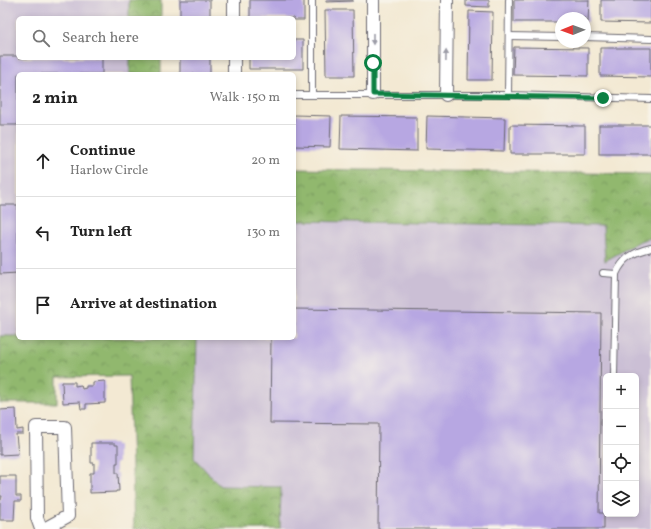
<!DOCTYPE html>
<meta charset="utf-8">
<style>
body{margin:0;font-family:Vollkorn,serif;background:#f2f2f2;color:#222}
.controls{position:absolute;right:12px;bottom:12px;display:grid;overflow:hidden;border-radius:6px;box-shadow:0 2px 6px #0003}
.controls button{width:36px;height:36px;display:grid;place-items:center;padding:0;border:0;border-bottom:1px solid #e0e0e0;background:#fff;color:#222;font:20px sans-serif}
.compass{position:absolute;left:555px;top:12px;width:36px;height:36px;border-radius:50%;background:#fff;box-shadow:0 2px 6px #0003;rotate:269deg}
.stop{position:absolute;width:12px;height:12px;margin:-9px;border:3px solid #0b8043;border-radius:50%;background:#fff}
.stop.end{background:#0b8043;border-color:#fff;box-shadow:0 1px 4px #0008}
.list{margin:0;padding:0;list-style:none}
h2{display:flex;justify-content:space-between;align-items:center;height:52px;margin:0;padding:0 16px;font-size:17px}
h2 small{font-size:13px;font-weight:400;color:#767676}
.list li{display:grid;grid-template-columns:26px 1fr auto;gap:12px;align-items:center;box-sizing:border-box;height:72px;padding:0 16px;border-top:1px solid #e0e0e0}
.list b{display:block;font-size:15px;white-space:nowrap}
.list p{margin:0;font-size:13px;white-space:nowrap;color:#767676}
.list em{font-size:13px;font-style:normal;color:#767676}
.icon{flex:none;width:22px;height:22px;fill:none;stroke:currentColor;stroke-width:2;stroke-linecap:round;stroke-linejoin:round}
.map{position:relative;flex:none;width:651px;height:529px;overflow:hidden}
.search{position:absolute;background:#fff;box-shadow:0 2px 6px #0003;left:16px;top:16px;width:280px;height:44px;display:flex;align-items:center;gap:10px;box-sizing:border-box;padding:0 14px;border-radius:6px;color:#767676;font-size:15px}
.panel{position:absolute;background:#fff;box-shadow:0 2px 6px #0003;left:16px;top:72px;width:280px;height:268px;border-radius:6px}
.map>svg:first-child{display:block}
</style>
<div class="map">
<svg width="651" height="529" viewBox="0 0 651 529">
<defs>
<pattern id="forest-crowns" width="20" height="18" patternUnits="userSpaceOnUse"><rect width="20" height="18" fill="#91b86e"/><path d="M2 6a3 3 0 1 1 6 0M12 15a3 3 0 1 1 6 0" fill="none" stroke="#76955c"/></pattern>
</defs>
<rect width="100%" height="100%" fill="#f7f3e8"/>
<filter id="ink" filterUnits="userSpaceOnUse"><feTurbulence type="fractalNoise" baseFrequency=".025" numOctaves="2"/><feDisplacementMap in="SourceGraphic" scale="8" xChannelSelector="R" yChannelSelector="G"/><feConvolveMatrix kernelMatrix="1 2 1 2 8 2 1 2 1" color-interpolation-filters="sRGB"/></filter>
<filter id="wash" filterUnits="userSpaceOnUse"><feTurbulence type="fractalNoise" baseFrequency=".012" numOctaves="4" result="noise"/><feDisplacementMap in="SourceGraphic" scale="16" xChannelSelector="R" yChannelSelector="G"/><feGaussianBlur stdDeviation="0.9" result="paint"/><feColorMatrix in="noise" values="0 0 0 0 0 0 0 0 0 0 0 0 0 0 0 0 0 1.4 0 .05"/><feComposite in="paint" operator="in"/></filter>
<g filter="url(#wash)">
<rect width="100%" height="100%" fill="#f3e9d3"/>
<path fill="#cbbfd5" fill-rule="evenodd" d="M 0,0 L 141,0 L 141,18 L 18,18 L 18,58 L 142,58 L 142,74 L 18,74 L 18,338 L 294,338 L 294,183 L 651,181 L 651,529 L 140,529 L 140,342 L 0,344 ZM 606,376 L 636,376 L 636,514 L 606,514 Z"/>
<g fill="url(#forest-crowns)" stroke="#5a6d54">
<rect x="129" y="0" width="32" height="18"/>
<rect x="130" y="58" width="31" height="16"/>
<polygon points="294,169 651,174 651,238 640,241 605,261 603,226 294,221"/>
<polygon points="0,336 18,336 18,338 197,338 194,458 220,486 281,487 280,529 134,529 129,376 57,377 57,403 0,403"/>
</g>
<g id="blocks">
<g fill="#b7a7e2">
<rect x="180" y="0" width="30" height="18"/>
<polygon points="250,0 304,0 304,20 294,20 294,18 250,18"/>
<polygon points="326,0 353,0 353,1 326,2"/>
<polygon points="466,0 489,0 489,7 466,6"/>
<polygon points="514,0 589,0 588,22 585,22 585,18 561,18 561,22 514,22"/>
<polygon points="601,0 651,0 651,23 601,22"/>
<polygon points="325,10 353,10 354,76 326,76"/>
<polygon points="469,11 493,12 492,80 468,80"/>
<polygon points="294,40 303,40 303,69 249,69 249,58 294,58"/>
<polygon points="514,47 588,48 588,76 513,75"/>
<polygon points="600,48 651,48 651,77 600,76"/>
<polygon points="0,56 18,56 18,58 102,58 102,74 18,74 18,125 0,125"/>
<rect x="180" y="58" width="30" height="16"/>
<polygon points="294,115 331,116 330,147 294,146"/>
<polygon points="341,116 417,117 417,151 340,149"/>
<polygon points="427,116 505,118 504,151 426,149"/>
<polygon points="510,125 585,126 585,154 510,154"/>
<rect x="599" y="125" width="52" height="29"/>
<polygon points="0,205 18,205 18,273 0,274"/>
<polygon points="294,309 601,313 599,513 604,513 604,529 378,529 379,424 270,423 271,338 294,338"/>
<polygon points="105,381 105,403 86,404 86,409 81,409 80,402 63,403 62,382 75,382 75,386 81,385 82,389 86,388 86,386 93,386 93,382"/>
<polygon points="16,409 17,430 23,429 23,434 16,434 18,454 0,455 0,410"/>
<polygon points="91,443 115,443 115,445 118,445 118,463 116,463 116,473 118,473 119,491 116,491 116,492 90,493 90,473 94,473 94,463 91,463"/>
<polygon points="0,476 16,476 16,496 21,496 21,501 15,501 14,520 0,520 0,500 1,500 2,496 0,496"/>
</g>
</g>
</g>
<g filter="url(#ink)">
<use href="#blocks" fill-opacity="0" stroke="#6b6870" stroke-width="1"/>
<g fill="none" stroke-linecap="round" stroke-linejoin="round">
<defs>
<g id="service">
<polyline points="509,0 508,95 651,99"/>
<polyline points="509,36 561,37"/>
<polyline points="585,37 651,39"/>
<polyline points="294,95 508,95"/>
<polyline points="312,95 312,0"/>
<polyline points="603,273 616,274"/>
<path d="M 614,376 L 616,274 C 623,258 634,252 651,248"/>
</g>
<g id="minor">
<polyline points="234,0 234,18"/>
<polyline points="234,58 234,74"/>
<polyline points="373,94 373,0"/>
<polyline points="446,95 447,0"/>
<polyline points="41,529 37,518 36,427 65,427 68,516 44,529"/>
</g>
</defs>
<use href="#service" stroke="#6b6870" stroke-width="8"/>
<use href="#minor" stroke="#6b6870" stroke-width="14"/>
<use href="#service" stroke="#fff" stroke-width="6"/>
<use href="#minor" stroke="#fff" stroke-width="12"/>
</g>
<defs><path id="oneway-solid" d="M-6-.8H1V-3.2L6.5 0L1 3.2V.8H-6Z"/></defs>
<g fill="#9c9ca7">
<use href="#oneway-solid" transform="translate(373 39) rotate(90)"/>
<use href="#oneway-solid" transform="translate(446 56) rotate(-89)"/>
</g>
</g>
<g fill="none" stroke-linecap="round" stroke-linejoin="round" filter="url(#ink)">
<polyline stroke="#0b8043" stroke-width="5" points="373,63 373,94 603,98"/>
</g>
</svg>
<div class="controls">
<button>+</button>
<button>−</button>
<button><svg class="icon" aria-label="locate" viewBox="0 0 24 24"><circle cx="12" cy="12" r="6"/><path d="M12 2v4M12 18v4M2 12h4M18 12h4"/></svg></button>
<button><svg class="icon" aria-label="layers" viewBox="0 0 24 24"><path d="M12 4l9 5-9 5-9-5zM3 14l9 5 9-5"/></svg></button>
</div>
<svg class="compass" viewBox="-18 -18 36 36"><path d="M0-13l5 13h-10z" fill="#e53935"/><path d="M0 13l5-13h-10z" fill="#767676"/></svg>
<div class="stop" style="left:373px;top:63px"></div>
<div class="stop end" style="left:603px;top:98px"></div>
<div class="search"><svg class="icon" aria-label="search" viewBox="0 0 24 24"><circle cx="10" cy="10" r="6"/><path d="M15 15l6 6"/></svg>Search here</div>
<section class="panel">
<h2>2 min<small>Walk · 150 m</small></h2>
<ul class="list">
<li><svg class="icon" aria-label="ahead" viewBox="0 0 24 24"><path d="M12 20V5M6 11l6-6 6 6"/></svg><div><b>Continue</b><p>Harlow Circle</p></div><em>20 m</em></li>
<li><svg class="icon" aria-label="left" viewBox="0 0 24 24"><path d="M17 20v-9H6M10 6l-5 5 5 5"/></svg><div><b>Turn left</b></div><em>130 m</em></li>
<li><svg class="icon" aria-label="arrive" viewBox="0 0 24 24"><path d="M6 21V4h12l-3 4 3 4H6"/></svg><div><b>Arrive at destination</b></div></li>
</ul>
</section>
</div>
